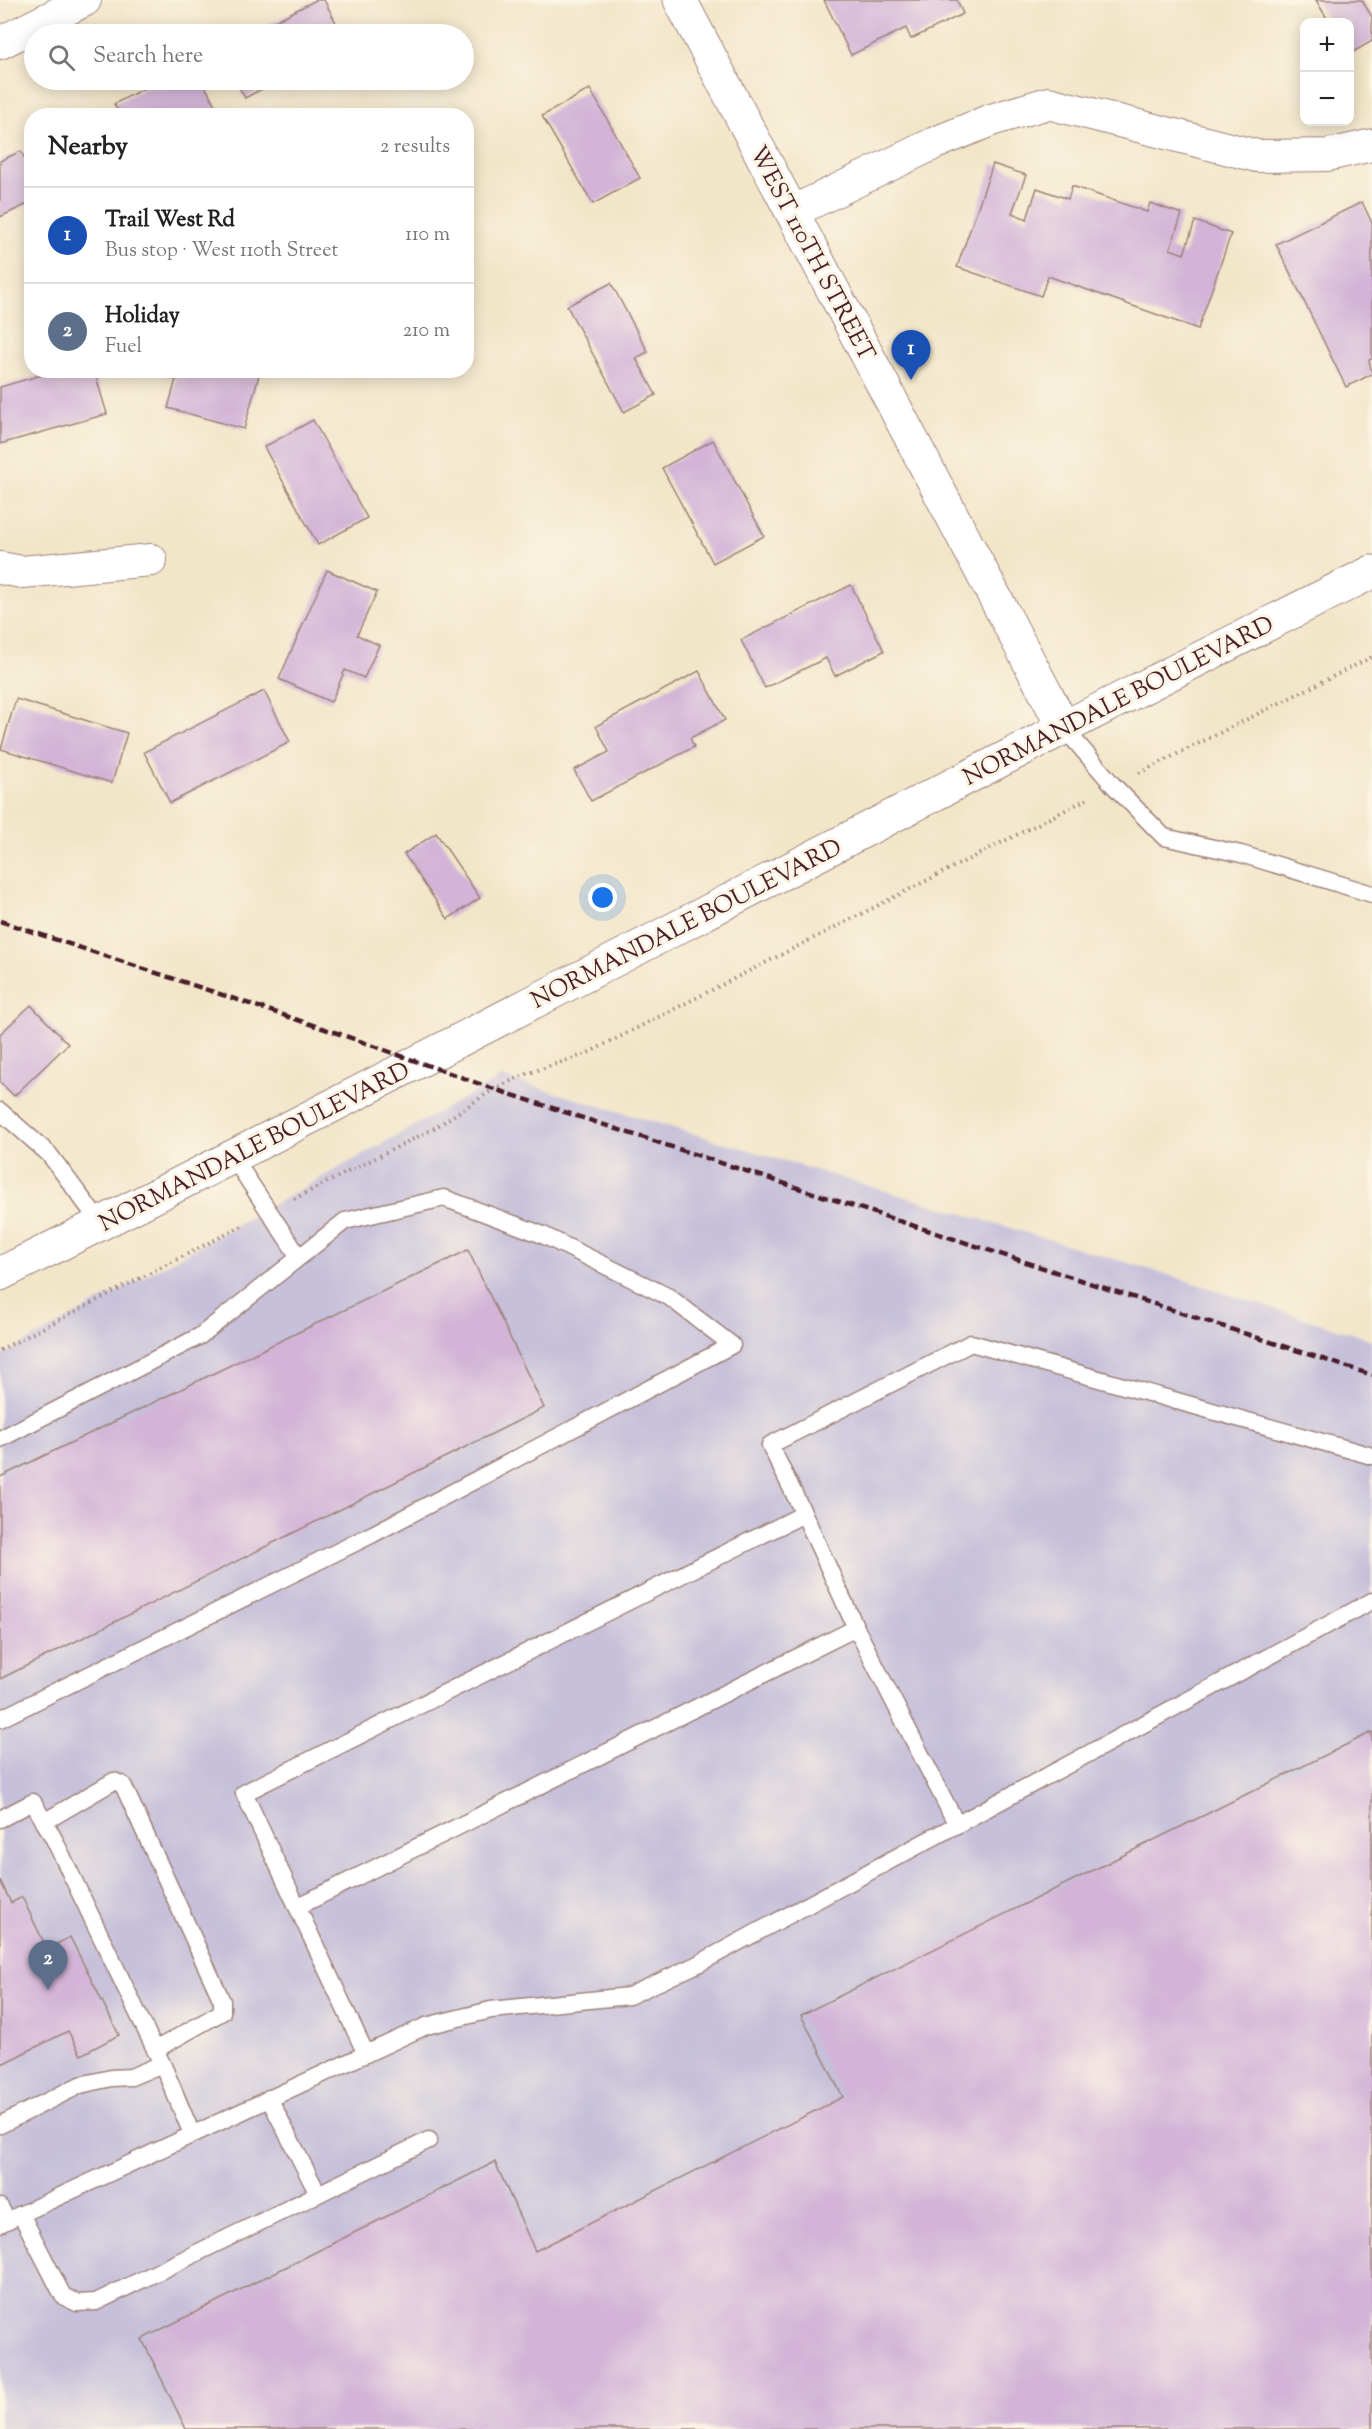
<!DOCTYPE html>
<meta charset="utf-8">
<style>
body{margin:0;font-family:"Sorts Mill Goudy",serif;background:#f2f2f2;color:#222}
.controls{position:absolute;right:18px;top:18px;display:grid;overflow:hidden;border-radius:12px;box-shadow:0 3px 15px #0003}
.controls button{width:54px;height:54px;display:grid;place-items:center;padding:0;border:0;border-bottom:2px solid #e0e0e0;background:#fff;color:#222;font:30px sans-serif}
.you{position:absolute;left:603px;top:898px;width:21px;height:21px;margin:-15px;border:4px solid #fff;border-radius:50%;background:#1a73e8;box-shadow:0 0 0 9px #1a73e833}
.badge{display:grid;place-items:center;width:39px;height:39px;border-radius:50%;background:#1a73e8;color:#fff;font-size:20px;font-weight:700}
.pin{position:absolute;translate:-50% -50px;filter:drop-shadow(0 2px 3px #0008)}
.pin::after{content:'';position:absolute;top:32px;width:21px;height:18px;background:inherit;clip-path:polygon(0 0,100% 0,50% 100%)}
.list{margin:0;padding:0;list-style:none}
h2{display:flex;justify-content:space-between;align-items:center;height:78px;margin:0;padding:0 24px;font-size:26px}
h2 small{font-size:20px;font-weight:400;color:#767676}
.list li{display:grid;grid-template-columns:39px 1fr auto;gap:18px;align-items:center;box-sizing:border-box;height:96px;padding:0 24px;border-top:2px solid #e0e0e0}
.list b{display:block;font-size:22px;white-space:nowrap}
.list p{margin:0;font-size:20px;white-space:nowrap;color:#767676}
.list em{font-size:20px;font-style:normal;color:#767676}
.icon{flex:none;width:33px;height:33px;fill:none;stroke:currentColor;stroke-width:2;stroke-linecap:round;stroke-linejoin:round}
.map{position:relative;flex:none;width:1372px;height:2429px;overflow:hidden}
.search{position:absolute;background:#fff;box-shadow:0 3px 15px #0003;left:24px;top:24px;width:450px;height:66px;display:flex;align-items:center;gap:15px;box-sizing:border-box;padding:0 21px;border-radius:33px;color:#767676;font-size:22px}
.panel{position:absolute;background:#fff;box-shadow:0 3px 15px #0003;left:24px;top:108px;width:450px;height:270px;border-radius:24px}
.map>svg:first-child{display:block}
</style>
<div class="map">
<svg width="1372" height="2429" viewBox="0 0 1372 2429">
<rect width="100%" height="100%" fill="#fcf5e5"/>
<filter id="ink" filterUnits="userSpaceOnUse"><feTurbulence type="fractalNoise" baseFrequency=".0167" numOctaves="2"/><feDisplacementMap in="SourceGraphic" scale="12" xChannelSelector="R" yChannelSelector="G"/><feConvolveMatrix kernelMatrix="1 2 1 2 8 2 1 2 1" color-interpolation-filters="sRGB"/></filter>
<filter id="wash" filterUnits="userSpaceOnUse"><feTurbulence type="fractalNoise" baseFrequency=".008" numOctaves="4" result="noise"/><feDisplacementMap in="SourceGraphic" scale="24" xChannelSelector="R" yChannelSelector="G"/><feGaussianBlur stdDeviation="1.35" result="paint"/><feColorMatrix in="noise" values="0 0 0 0 0 0 0 0 0 0 0 0 0 0 0 0 0 1.4 0 .05"/><feComposite in="paint" operator="in"/></filter>
<g filter="url(#wash)">
<rect width="100%" height="100%" fill="#f2e6c9"/>
<polygon fill="#c6c0da" points="502,1077 1162,1273 1372,1340 1372,2429 0,2429 0,1357"/>
<g id="blocks">
<g fill="#d3b4d8">
<polygon points="316,0 324,0 342,34 250,34"/>
<polygon points="824,0 957,0 963,14 911,39 906,28 851,55"/>
<polygon points="1316,0 1362,0 1372,17 1372,41 1350,54 1350,22 1329,22"/>
<polygon points="160,80 202,80 218,111 209,116 121,116 114,104"/>
<polygon points="235,80 279,80 245,98"/>
<polygon points="590,89 640,178 593,204 542,116"/>
<polygon points="21,151 32,173 32,202 0,217 0,161"/>
<polygon points="993,164 1026,175 1012,213 1027,219 1037,188 1068,199 1072,186 1147,212 1150,203 1182,214 1170,249 1184,254 1195,221 1231,234 1198,329 1048,276 1041,296 957,267"/>
<polygon points="1362,202 1372,223 1372,359 1369,360 1372,374 1346,387 1276,244"/>
<polygon points="611,283 648,352 636,358 656,395 624,412 567,306"/>
<polygon points="59,370 94,370 107,414 0,444 0,387"/>
<polygon points="150,370 242,370 259,375 244,429 168,408 176,379"/>
<polygon points="313,420 367,518 318,545 264,447"/>
<polygon points="713,440 764,536 713,563 662,468"/>
<polygon points="327,570 377,592 357,635 379,645 364,678 345,670 331,702 279,679"/>
<polygon points="851,585 884,651 835,676 826,658 765,688 741,640"/>
<polygon points="699,671 725,720 690,738 694,747 591,801 574,770 609,752 596,726"/>
<polygon points="264,691 290,742 170,803 144,752"/>
<polygon points="16,699 127,733 112,783 1,749"/>
<polygon points="436,833 480,898 448,919 404,854"/>
<polygon points="31,1005 68,1044 14,1096 0,1082 0,1034"/>
<polygon points="468,1250 544,1408 0,1679 0,1477"/>
<polygon points="1372,1732 1372,2429 186,2429 142,2339 495,2162 535,2251 843,2097 801,2015"/>
<polygon points="0,1880 11,1903 22,1897 47,1949 70,1937 119,2035 81,2055 68,2031 0,2065"/>
</g>
</g>
</g>
<g filter="url(#ink)">
<use href="#blocks" fill-opacity="0" stroke="#9e827a" stroke-width="1.5"/>
<g fill="none" stroke-linecap="round" stroke-linejoin="round">
<defs>
<g id="service">
<polyline points="1064,728 1113,785 1164,837 1241,854 1372,894"/>
<polyline points="0,1111 49,1154 101,1224"/>
<polyline points="233,1157 299,1257"/>
<polyline points="0,1439 200,1336 345,1221 444,1198 543,1235 669,1297 732,1345 373,1534 0,1719"/>
<polyline points="0,1819 33,1802 54,1839 164,2068 192,2134"/>
<polyline points="44,1822 114,1781 123,1785 222,2001 222,2012 155,2050"/>
<polyline points="957,1825 856,1628 804,1514 770,1445 971,1343 1372,1456"/>
<polyline points="297,1907 856,1628"/>
<polyline points="366,2054 244,1793 804,1514"/>
<polyline points="269,2098 318,2194"/>
<polyline points="0,2125 80,2085 111,2078 131,2077 162,2064"/>
<polyline points="0,2207 7,2220"/>
<polyline points="21,2214 63,2296 77,2303 96,2302 429,2140"/>
<polyline points="0,2224 426,2026 491,2010 629,1996 698,1964 1372,1601"/>
</g>
<g id="minor">
<polyline points="0,43 85,0"/>
<polyline points="792,212 935,143 991,120 1048,103 1257,156 1328,155 1372,145"/>
<polyline points="0,568 22,572 151,560"/>
</g>
<g id="tertiary">
<polyline points="680,0 1064,728"/>
<path d="M 0,1274 C 460,1045 912,801 1372,572"/>
</g>
</defs>
<use href="#service" stroke="#9e827a" stroke-width="19"/>
<use href="#minor" stroke="#9e827a" stroke-width="34"/>
<use href="#tertiary" stroke="#9e827a" stroke-width="35"/>
<g stroke="#9e827a" stroke-width="4" stroke-dasharray="1.5 4.5" stroke-linecap="butt">
<polyline points="1139,773 1372,657"/>
<polyline points="294,1199 433,1129 494,1089 526,1074 586,1054 1087,799"/>
<polyline points="0,1350 244,1225"/>
</g>
<use href="#service" stroke="#fff" stroke-width="16"/>
<use href="#minor" stroke="#fff" stroke-width="32"/>
<use href="#tertiary" stroke="#fff" stroke-width="33"/>
<polyline stroke="#4a1f2b" stroke-width="4.5" stroke-dasharray="9 4.5" stroke-linecap="butt" points="0,921 337,1033 494,1089 1372,1375"/>
</g>
</g>
<g text-anchor="middle" stroke-width="6" stroke-linejoin="round" paint-order="stroke">
<g font-size="24" fill="#4a1f2b" stroke="#fcf5e5">
<text transform="translate(813 253) rotate(62)" y="8">WEST 110TH STREET</text>
<text transform="translate(1118 700) rotate(-27)" y="8">NORMANDALE BOULEVARD</text>
<text transform="translate(686 923) rotate(-27)" y="8">NORMANDALE BOULEVARD</text>
<text transform="translate(254 1146) rotate(-27)" y="8">NORMANDALE BOULEVARD</text>
</g>
</g>
</svg>
<div class="controls">
<button>+</button>
<button>−</button>
</div>
<div class="you"></div>
<div class="pin badge" style="left:911px;top:380px;background:#1a4fb4">1</div>
<div class="pin badge" style="left:48px;top:1990px;background:#5c6f8a">2</div>
<div class="search"><svg class="icon" aria-label="search" viewBox="0 0 24 24"><circle cx="10" cy="10" r="6"/><path d="M15 15l6 6"/></svg>Search here</div>
<section class="panel">
<h2>Nearby<small>2 results</small></h2>
<ul class="list">
<li><span class="badge" style="background:#1a4fb4">1</span><div><b>Trail West Rd</b><p>Bus stop · West 110th Street</p></div><em>110 m</em></li>
<li><span class="badge" style="background:#5c6f8a">2</span><div><b>Holiday</b><p>Fuel</p></div><em>210 m</em></li>
</ul>
</section>
</div>
